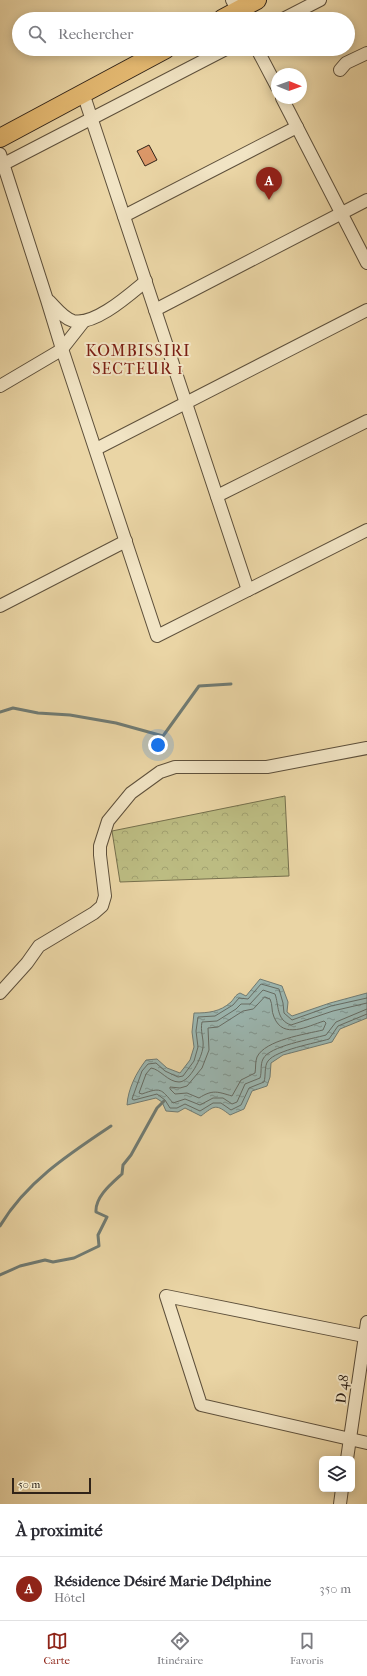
<!DOCTYPE html>
<html lang="fr">
<meta charset="utf-8">
<style>
body{margin:0;font-family:"IM FELL French Canon",serif;background:#f7f7f7;color:#2b2b33}
.controls{position:absolute;right:12px;bottom:12px;display:grid;overflow:hidden;border-radius:6px;box-shadow:0 2px 10px #0003}
.controls button{width:36px;height:36px;display:grid;place-items:center;padding:0;border:0;border-bottom:1px solid #e1e1e2;background:#fff;color:#2b2b33;font:20px sans-serif}
.compass{position:absolute;left:271px;top:68px;width:36px;height:36px;border-radius:50%;background:#fff;box-shadow:0 2px 10px #0003;rotate:91deg}
.scale{position:absolute;left:12px;bottom:10px;width:79px;box-sizing:border-box;padding-left:4px;border:2px solid #302318;border-top:0;font-size:11px;line-height:14px;white-space:nowrap;color:#302318;-webkit-text-stroke:3px #f1e4c4;paint-order:stroke}
.you{position:absolute;left:158px;top:745px;width:14px;height:14px;margin:-10px;border:3px solid #fff;border-radius:50%;background:#1a73e8;box-shadow:0 0 0 6px #1a73e833}
.badge{display:grid;place-items:center;width:26px;height:26px;border-radius:50%;background:#8f2418;color:#fff;font-size:13px;font-weight:700}
.pin{position:absolute;translate:-50% -33px;filter:drop-shadow(0 1px 2px #0008)}
.pin::after{content:'';position:absolute;top:21px;width:14px;height:12px;background:inherit;clip-path:polygon(0 0,100% 0,50% 100%)}
.list{margin:0;padding:0;list-style:none}
h2{display:flex;justify-content:space-between;align-items:center;height:52px;margin:0;padding:0 16px;font-size:17px}
h2 small{font-size:13px;font-weight:400;color:#7c7c81}
.list li{display:grid;grid-template-columns:26px 1fr auto;gap:12px;align-items:center;box-sizing:border-box;height:64px;padding:0 16px;border-top:1px solid #e1e1e2}
.list b{display:block;font-size:15px;white-space:nowrap}
.list p{margin:0;font-size:13px;white-space:nowrap;color:#7c7c81}
.list em{font-size:13px;font-style:normal;color:#7c7c81}
.icon{flex:none;width:22px;height:22px;fill:none;stroke:currentColor;stroke-width:2;stroke-linecap:round;stroke-linejoin:round}
.map{position:relative;flex:none;width:367px;height:1504px;overflow:hidden}
.search{position:absolute;background:#fff;box-shadow:0 2px 10px #0003;left:12px;right:12px;top:12px;height:44px;display:flex;align-items:center;gap:10px;box-sizing:border-box;padding:0 14px;border-radius:22px;color:#7c7c81;font-size:15px}
.sheet{height:116px;background:#fff}
nav{display:flex;justify-content:space-around;align-items:center;box-sizing:border-box;height:56px;border-top:1px solid #e1e1e2;background:#fff;font-size:11px;color:#7c7c81}
nav a{display:grid;justify-items:center;gap:2px}
nav .on{color:#8f2418}
.map>svg:first-child{display:block}
</style>
<div class="map">
<svg width="367" height="1504" viewBox="0 0 367 1504">
<defs>
<pattern id="forest-crowns" width="20" height="18" patternUnits="userSpaceOnUse"><rect width="20" height="18" fill="#bcbc82"/><path d="M2 6a3 3 0 1 1 6 0M12 15a3 3 0 1 1 6 0" fill="none" stroke="#a2a170"/></pattern>
<pattern id="water-ripples" width="26" height="14" patternUnits="userSpaceOnUse"><rect width="26" height="14" fill="#9bb6b0"/><path d="M2 4q2-2 4 0t4 0M15 11q2-2 4 0t4 0" fill="none" stroke="#7f948e"/></pattern>
</defs>
<rect width="100%" height="100%" fill="#ead5a5"/>
<filter id="stains"><feTurbulence type="fractalNoise" baseFrequency=".005" numOctaves="4"/><feColorMatrix values="0 0 0 0 .2 0 0 0 0 .09 0 0 0 0 .02 0 0 0 .5 -.17"/></filter>
<radialGradient id="worn" r=".72"><stop offset=".6" stop-color="#630" stop-opacity="0"/><stop offset="1" stop-color="#630" stop-opacity=".3"/></radialGradient>
<polygon fill="url(#forest-crowns)" stroke="#76704d" points="285,796 289,876 120,882 112,831"/>
<path fill="url(#water-ripples)" stroke="#707b73" d="M 260,979 L 282,986 L 288,1002 L 287,1012 L 292,1016 L 330,1003 L 367,993 L 367,1018 L 340,1029 L 332,1042 L 283,1055 L 271,1063 L 270,1077 L 267,1086 L 252,1091 L 244,1109 L 230,1115 C 216,1104 215,1105 201,1116 L 185,1108 L 178,1112 L 166,1111 L 162,1102 L 156,1098 L 127,1105 C 128,1089 136,1073 146,1060 L 157,1059 L 167,1068 L 180,1073 L 190,1060 L 194,1047 L 192,1032 L 194,1013 C 208,1013 220,1012 231,1002 C 234,999 235,995 240,993 L 246,996 Z"/>
<g fill="none" stroke-linecap="round" stroke-linejoin="round">
<g stroke="#666c64" stroke-width="1">
<path d="M 265,997 L 270,999 C 273,1005 271,1011 274,1017 C 283,1040 308,1026 324,1021 L 326,1023 L 323,1030 C 306,1034 265,1040 257,1057 C 255,1062 256,1068 255,1073 L 241,1080 L 232,1096 C 218,1092 213,1089 199,1098 L 187,1093 L 175,1094 L 170,1089 L 170,1087 L 180,1088 L 187,1086 L 202,1068 L 209,1050 L 208,1028 L 218,1027 L 243,1011 L 253,1009 Z"/>
<path d="M 367,998 L 331,1006 L 292,1020 L 284,1013 L 283,1003 L 279,989 L 261,984 L 248,999 L 239,998 L 233,1005 L 215,1016 L 198,1017 L 196,1031 L 198,1047 L 194,1061 L 183,1076 L 178,1077 L 165,1071 L 156,1063 L 148,1064 L 142,1071 L 132,1099 L 134,1100 L 157,1094 L 165,1100 L 170,1108 L 177,1108 L 185,1104 L 200,1111 L 213,1103 L 221,1103 L 231,1110 L 241,1105 L 249,1088 L 264,1082 C 266,1076 264,1066 268,1061 C 276,1050 316,1043 329,1039 L 338,1026 L 367,1014"/>
<path d="M 367,1003 L 333,1011 L 291,1025 C 276,1020 279,1005 275,994 L 263,990 L 250,1004 L 241,1004 L 236,1009 L 217,1021 L 202,1022 C 200,1031 204,1039 203,1047 C 202,1057 190,1082 179,1082 C 168,1082 160,1069 151,1068 L 146,1074 L 139,1093 L 142,1094 C 161,1087 161,1089 173,1103 L 185,1099 L 200,1105 L 213,1098 L 223,1098 L 232,1104 L 237,1102 L 245,1084 L 260,1078 C 262,1072 260,1065 263,1059 C 269,1046 312,1039 326,1035 L 336,1022 L 367,1009"/>
</g>
<g stroke="#707b73" stroke-width="3">
<polyline points="0,712 13,708 38,713 70,715 116,723 163,736 199,686 231,684"/>
<path d="M 0,1226 C 26,1182 69,1154 111,1126"/>
<path d="M 0,1275 L 20,1266 L 45,1260 L 53,1262 L 74,1258 L 99,1246 L 98,1235 L 107,1217 L 96,1212 C 95,1197 111,1184 122,1174 L 123,1165 L 131,1155 L 157,1108 L 164,1101"/>
</g>
</g>
<polygon fill="#db9768" stroke="#302318" points="149,145 157,160 145,166 137,151"/>
<g fill="none" stroke-linecap="round" stroke-linejoin="round">
<defs>
<g id="minor">
<polyline points="232,0 242,19"/>
<polyline points="283,19 320,0"/>
<polyline points="257,49 277,87"/>
<polyline points="340,70 346,63 367,53"/>
<polyline points="83,93 248,590"/>
<polyline points="282,98 367,263"/>
<polyline points="0,154 47,300 62,349 157,636 367,530"/>
<polyline points="0,166 226,49"/>
<polyline points="124,216 297,127"/>
<path d="M 49,301 C 56,308 63,318 73,321 C 95,326 130,294 146,281"/>
<polyline points="155,310 367,200"/>
<polyline points="0,386 56,353 62,349 84,321"/>
<polyline points="96,449 367,310"/>
<polyline points="217,496 367,421"/>
<polyline points="0,606 126,541"/>
<polyline points="0,993 27,963 39,946 94,913 102,906 105,896 100,855 100,846 108,821 131,793 160,772 175,767 267,767 367,748"/>
<polyline points="364,1336 166,1296 201,1405 367,1443"/>
<polyline points="347,1459 367,1322"/>
<polyline points="340,1504 342,1489"/>
</g>
<g id="highway">
<polyline points="222,19 257,0"/>
<polyline points="0,138 166,49"/>
</g>
</defs>
<use href="#minor" stroke="#5e503b" stroke-width="14"/>
<use href="#highway" stroke="#302318" stroke-width="20"/>
<use href="#minor" stroke="#f1e4c4" stroke-width="12"/>
<use href="#highway" stroke="#e5ba72" stroke-width="18"/>
</g>
<g text-anchor="middle" stroke-width="4" stroke-linejoin="round" paint-order="stroke">
<g font-size="14" fill="#302318" stroke="#f1e4c4">
<text transform="translate(342 1389) rotate(-83)" y="5">D 48</text>
</g>
<g font-size="16" letter-spacing="1" fill="#7a1f14" stroke="#f1e4c4">
<text x="138" y="356">KOMBISSIRI<tspan x="138" dy="18">SECTEUR 1</tspan></text>
</g>
</g>
<rect width="100%" height="100%" filter="url(#stains)"/>
<rect width="100%" height="100%" fill="url(#worn)"/>
</svg>
<div class="controls">
<button><svg class="icon" aria-label="layers" viewBox="0 0 24 24"><path d="M12 4l9 5-9 5-9-5zM3 14l9 5 9-5"/></svg></button>
</div>
<svg class="compass" viewBox="-18 -18 36 36"><path d="M0-13l5 13h-10z" fill="#e53935"/><path d="M0 13l5-13h-10z" fill="#7c7c81"/></svg>
<div class="scale">50 m</div>
<div class="you"></div>
<div class="pin badge" style="left:269px;top:200px">A</div>
<div class="search"><svg class="icon" aria-label="search" viewBox="0 0 24 24"><circle cx="10" cy="10" r="6"/><path d="M15 15l6 6"/></svg>Rechercher</div>
</div>
<section class="sheet">
<h2>À proximité<small></small></h2>
<ul class="list">
<li><span class="badge">A</span><div><b>Résidence Désiré Marie Délphine</b><p>Hôtel</p></div><em>350 m</em></li>
</ul>
</section>
<nav>
<a class="on"><svg class="icon" aria-label="map" viewBox="0 0 24 24"><path d="M3 6l6-2 6 2 6-2v14l-6 2-6-2-6 2zM9 4v14M15 6v14"/></svg>Carte</a>
<a><svg class="icon" aria-label="directions" viewBox="0 0 24 24"><path d="M12 3l9 9-9 9-9-9zM9 14v-3h6M13 9l2 2-2 2"/></svg>Itinéraire</a>
<a><svg class="icon" aria-label="saved" viewBox="0 0 24 24"><path d="M7 4h10v16l-5-4-5 4z"/></svg>Favoris</a>
</nav>
